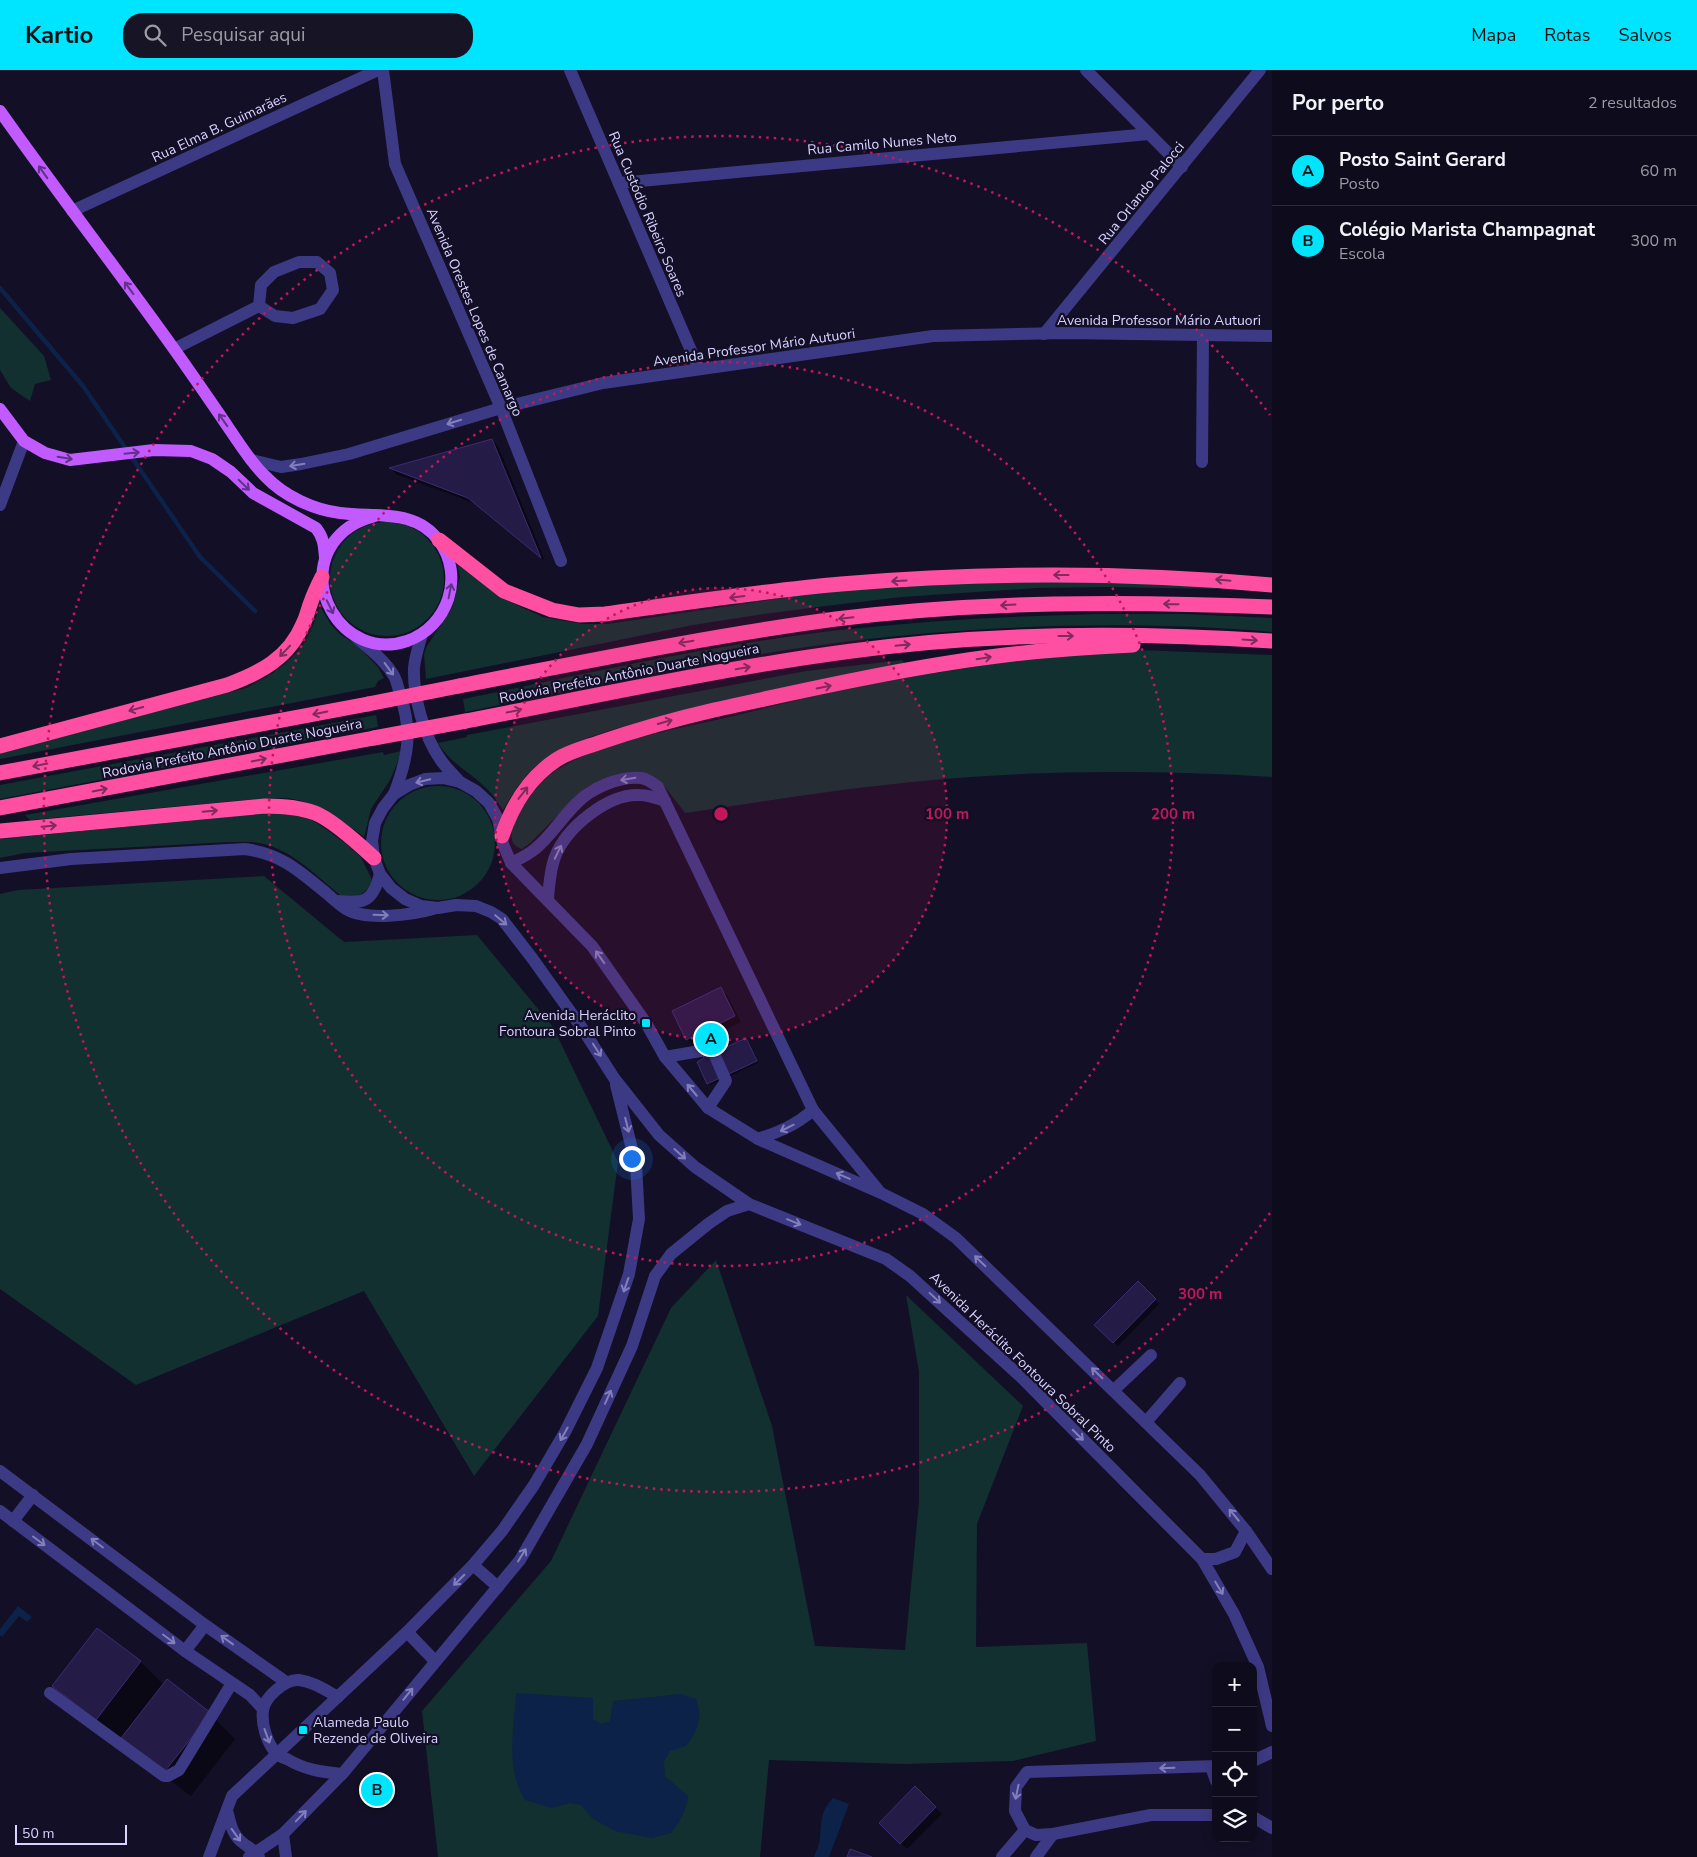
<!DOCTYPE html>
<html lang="pt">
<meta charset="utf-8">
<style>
body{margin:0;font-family:"Nunito Sans",sans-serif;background:#171425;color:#f1f3f6}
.controls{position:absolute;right:15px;bottom:15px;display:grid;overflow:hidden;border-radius:10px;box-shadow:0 2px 12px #0003}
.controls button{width:45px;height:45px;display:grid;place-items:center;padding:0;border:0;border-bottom:1px solid #2e2b3b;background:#0e0b1c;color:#f1f3f6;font:25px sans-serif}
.scale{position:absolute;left:15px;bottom:12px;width:112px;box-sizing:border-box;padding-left:5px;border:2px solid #d9d4ff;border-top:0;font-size:14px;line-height:18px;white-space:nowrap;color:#d9d4ff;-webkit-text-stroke:4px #130f26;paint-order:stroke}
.you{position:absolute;left:631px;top:1088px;width:18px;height:18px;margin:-12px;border:4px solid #fff;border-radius:50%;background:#1a73e8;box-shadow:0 0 0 8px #1a73e833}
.badge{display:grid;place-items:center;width:32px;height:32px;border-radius:50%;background:#00e5ff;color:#111;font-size:16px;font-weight:700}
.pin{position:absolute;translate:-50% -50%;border:2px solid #fff;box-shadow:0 1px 5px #0006}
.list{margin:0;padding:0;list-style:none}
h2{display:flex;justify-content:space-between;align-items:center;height:65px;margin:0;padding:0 20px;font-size:21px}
h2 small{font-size:16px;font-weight:400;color:#9b9ba3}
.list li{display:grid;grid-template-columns:32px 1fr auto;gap:15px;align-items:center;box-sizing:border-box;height:70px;padding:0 20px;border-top:1px solid #2e2b3b}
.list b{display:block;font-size:19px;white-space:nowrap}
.list p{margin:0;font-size:16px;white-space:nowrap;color:#9b9ba3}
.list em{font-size:16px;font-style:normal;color:#9b9ba3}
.icon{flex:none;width:28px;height:28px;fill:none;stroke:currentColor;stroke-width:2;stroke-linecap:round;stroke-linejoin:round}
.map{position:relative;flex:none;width:1272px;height:1787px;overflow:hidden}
header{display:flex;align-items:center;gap:30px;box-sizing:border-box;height:70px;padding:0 25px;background:#00e5ff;color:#111}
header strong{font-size:24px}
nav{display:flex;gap:28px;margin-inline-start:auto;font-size:18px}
.search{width:350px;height:45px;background:#171425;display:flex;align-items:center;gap:12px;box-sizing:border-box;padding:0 18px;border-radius:20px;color:#9b9ba3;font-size:19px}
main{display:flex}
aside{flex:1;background:#0e0b1c}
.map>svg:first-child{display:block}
</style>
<header>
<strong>Kartio</strong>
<div class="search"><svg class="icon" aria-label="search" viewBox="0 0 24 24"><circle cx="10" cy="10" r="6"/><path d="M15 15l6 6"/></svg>Pesquisar aqui</div>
<nav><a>Mapa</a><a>Rotas</a><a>Salvos</a></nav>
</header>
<main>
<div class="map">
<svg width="1272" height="1787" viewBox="0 0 1272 1787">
<rect width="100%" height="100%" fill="#130f26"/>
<g fill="#12302f">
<polygon points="0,238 44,286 51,310 35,314 30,331 11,318 0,300"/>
<circle cx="387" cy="509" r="57"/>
<polygon points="457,494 502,528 543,547 583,554 607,554 844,519 1037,510 1216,514 1216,519 1109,517 1037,518 902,527 826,536 764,544 693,555 426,609 424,584 427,576 452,538 460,507"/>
<path d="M 320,536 L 331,555 L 341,565 L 357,575 L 378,597 L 384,608 L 378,611 L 375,617 L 0,689 L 0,683 L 246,618 C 272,606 297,589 310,562 C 314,554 317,545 320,536 Z"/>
<path d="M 1099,544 L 1184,544 L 1272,548 L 1272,562 C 1134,550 988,555 851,571 C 722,587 593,616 465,642 L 463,629 C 591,603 719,573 850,559 C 933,550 1016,546 1099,544 Z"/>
<path d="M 1138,580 L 1272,585 L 1272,707 C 1140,699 1007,700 876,716 C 812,723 748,734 685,743 L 662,713 L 607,708 L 586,717 L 529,774 L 522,779 C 493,771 532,722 543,711 C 578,677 668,661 716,650 C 757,641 797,629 838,621 C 879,612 920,605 961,599 C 996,593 1031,587 1066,584 C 1090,582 1114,581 1138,580 Z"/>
<path d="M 903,590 L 904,594 C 822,609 740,625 660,647 C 618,658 576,667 540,693 C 524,705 513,723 503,740 C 498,732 493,725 486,718 C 470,702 450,693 438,673 L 467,667 L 467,665 L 806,601 Z"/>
<polygon points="376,645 378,657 0,729 0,715"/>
<path d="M 401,681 L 397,694 L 390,710 L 371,739 L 364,767 C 340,749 315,730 284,728 C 275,728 265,729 256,729 L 30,750 L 25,745 L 383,682 L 384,685 Z"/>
<circle cx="438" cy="773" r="57"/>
<path d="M 279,742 L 305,746 L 320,755 L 345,773 L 361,787 L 372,810 C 367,825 355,829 340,825 C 314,804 288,775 252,772 C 245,772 237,772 229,772 L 25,783 L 0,788 L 0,769 Z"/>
<polygon points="264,806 344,872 477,865 553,957 618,1092 598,1246 474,1406 364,1221 136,1315 0,1219 0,824 18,820"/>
<polygon points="716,1190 772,1356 815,1576 905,1580 919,1431 919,1302 906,1225 1023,1336 977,1454 976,1577 1087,1573 1096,1671 1013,1691 905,1694 769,1690 760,1787 438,1787 422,1641 551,1491 671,1238"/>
</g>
<g fill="#0c2248">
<polygon points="18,1536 32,1547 27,1552 19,1546 2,1567 0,1565 0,1559"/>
<path d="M 516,1623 L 593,1628 L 593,1649 L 601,1654 L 610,1651 L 613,1631 L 681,1624 L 696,1629 C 703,1649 698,1660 686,1676 L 670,1681 L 664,1692 L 665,1706 L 688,1726 C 686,1741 680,1752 671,1763 L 652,1768 L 615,1761 L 592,1748 L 581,1735 L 570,1733 L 552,1738 L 525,1730 C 505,1699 514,1658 516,1623 Z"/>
<path d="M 833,1728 L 849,1734 L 829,1787 L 814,1787 C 816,1781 820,1774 820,1767 C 822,1750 820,1742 833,1728 Z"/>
</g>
<g fill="#0007">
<polygon points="492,370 498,376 545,491 476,434 396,404 391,398"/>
<polygon points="721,919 727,925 741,952 717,964 724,979 747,971 758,993 710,1015 698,993 705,989 698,973 693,975 687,969"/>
<polygon points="1138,1213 1159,1234 1118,1276 1096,1255"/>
<polygon points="98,1559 141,1592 164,1615 210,1644 235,1669 191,1726 79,1641 54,1616"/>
<polygon points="915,1718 942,1744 907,1779 880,1753"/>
</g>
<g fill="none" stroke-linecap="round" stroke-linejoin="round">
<polyline stroke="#0c2248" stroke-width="4.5" points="0,218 83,316 200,487 255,541"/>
</g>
<g fill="#241b47" stroke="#3b2d73">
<polygon points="492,369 541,488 468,428 389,398"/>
<polygon points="721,917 735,946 686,970 672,941"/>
<polygon points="713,956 724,978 746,968 757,991 707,1014 697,992 704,988 693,966"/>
<polygon points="1138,1211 1156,1229 1113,1273 1094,1255"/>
<polygon points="97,1558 141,1591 96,1650 52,1616"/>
<polygon points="167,1609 211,1643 165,1701 121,1668"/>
<polygon points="915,1716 936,1737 900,1774 879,1753"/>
<polygon points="850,1779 872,1787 847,1787"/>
</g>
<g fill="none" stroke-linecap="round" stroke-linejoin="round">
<g stroke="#3d3a85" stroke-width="12">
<polyline points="383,0 395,94 501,338 561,491"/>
<polyline points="570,0 699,299"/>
<polyline points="1086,0 1182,97"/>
<polyline points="619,113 1149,64"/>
<polyline points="72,141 378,0"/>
<polygon points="299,192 317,192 330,203 333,220 320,239 293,248 275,246 259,236 261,215 274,202"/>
<polyline points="1044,264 1260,0"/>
<polyline points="174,279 259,236"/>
<polyline points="251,390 281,397 301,394 349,384 501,338 603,313 933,266 1065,263 1272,266"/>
<polyline points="1202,392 1203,265"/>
<polyline points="0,435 24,371"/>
<path d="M 422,564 C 419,575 415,586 414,598 C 413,626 424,666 440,689 C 446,698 454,705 460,712"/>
<path d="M 356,567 C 369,579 385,590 394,606 C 397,611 398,618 400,624 C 413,662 408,688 394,724"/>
<path d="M 511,793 C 519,789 528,785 535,779 C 551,766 562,747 577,733 C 591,718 620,706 641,708 C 648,709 653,713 658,717 L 813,1040 L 879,1121"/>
<path d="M 0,798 L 71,789 L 245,779 C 281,784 298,800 325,822 C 332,828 339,835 346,839 C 366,851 412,845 433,839"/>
<path d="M 548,829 C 549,815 550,800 555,787 C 566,758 607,724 639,725 C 648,725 657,728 665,731"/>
<path d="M 338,831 C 365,834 373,831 380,804"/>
<polyline points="665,987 712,979 726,1011 708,1038"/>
<path d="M 758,1069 C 779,1062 796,1055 813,1040"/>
<polyline points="1114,1320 1151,1285"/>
<polyline points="1146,1352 1180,1313"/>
<polyline points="0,1401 205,1555 286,1612"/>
<polyline points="0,1441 185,1581 250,1625 263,1639"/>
<polyline points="13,1451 33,1425"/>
<polyline points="1202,1489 1216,1489 1235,1482 1246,1461"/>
<polyline points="473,1495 498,1517"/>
<polyline points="1272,1499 1246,1461 1200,1405 956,1168 923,1144 881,1123 758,1069 708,1038 665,987 646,953 592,876 511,793 503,774 498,749 489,733 476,721 460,712 443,708 425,709 409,715 394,724 383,738 375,753 372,771 374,788 380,804 391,818 405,829 421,836 438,838 456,835 476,836 491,842 502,849 532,888 582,958 614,1008 659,1065 695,1097 749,1134 886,1189 910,1206 1021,1307 1202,1489 1234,1544 1258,1597 1272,1656"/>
<polyline points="407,1562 435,1591"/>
<polyline points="185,1581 205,1555"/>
<polyline points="50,1623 164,1706 168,1706 179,1700 232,1613"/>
<path d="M 338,1627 C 325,1620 314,1612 299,1610 C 285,1609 265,1627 263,1640 C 261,1654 267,1674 277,1684 C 279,1686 284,1688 287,1689 C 305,1700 322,1702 342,1704"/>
<polyline points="1253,1691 1272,1682"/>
<polyline points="1216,1696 1027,1702 1016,1717 1015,1741 1025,1760 1036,1765 1053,1764 1151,1745 1216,1745"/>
<polyline points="1211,1697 1216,1711"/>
<path d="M 227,1740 C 230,1752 232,1765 243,1773 C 249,1778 255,1780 259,1787"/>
<polyline points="1253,1747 1272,1758"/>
<polyline points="283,1764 286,1787"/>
<polyline points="209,1787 232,1726 407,1562 473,1495 502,1461 534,1415 565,1362 597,1298 629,1204 639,1149 636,1095 616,1015"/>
<polyline points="249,1787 283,1764 344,1702 520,1490 587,1374 632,1276 655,1206 671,1184 708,1154 727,1141 749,1134"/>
<polyline points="1002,1787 1025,1760"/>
<polyline points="1036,1787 1053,1764"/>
</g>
<g stroke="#c25bff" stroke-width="12">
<path d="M 0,41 C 57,122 117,199 174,279 C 193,306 212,333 230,360 C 241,376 252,394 266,407 C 284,426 314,440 340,443 C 375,448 415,438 439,471 C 465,506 448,557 407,571 C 342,593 292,506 344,461 C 353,453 364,449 375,446"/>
<path d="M 0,339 L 24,371 L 45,383 L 70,390 L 154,380 L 191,381 L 212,389 L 231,402 L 253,423 L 316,458 C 324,468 324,476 325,488"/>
</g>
<g stroke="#ff4fa3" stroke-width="15">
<path d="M 439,470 L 504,521 L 552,540 L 579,545 L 605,544 C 683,533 762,521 841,514 C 984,502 1129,502 1272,515"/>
<path d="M 459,616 C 584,592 709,566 836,549 C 981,531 1127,531 1272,537"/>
<path d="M 466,651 C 595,626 723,598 852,581 C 991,562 1132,562 1272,571"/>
<path d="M 0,676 L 227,615 C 260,603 289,588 303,554 C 307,547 308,539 311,532 C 314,523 318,515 322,507"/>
<polyline points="0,703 368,634"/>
<polyline points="0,738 374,668"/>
<path d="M 0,761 L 265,736 C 282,736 299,737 315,743 C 333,750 360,775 374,788"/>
<path d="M 502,766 C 512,736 529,708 556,690 C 568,682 584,678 598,673 C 636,660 675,649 714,640 C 810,619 907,597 1005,585 C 1047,580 1090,577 1133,575"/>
</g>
<g stroke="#ff4fa3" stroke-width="15">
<polyline points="368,634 459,616"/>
<polyline points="374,668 466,651"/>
</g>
</g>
<defs><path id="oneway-shaft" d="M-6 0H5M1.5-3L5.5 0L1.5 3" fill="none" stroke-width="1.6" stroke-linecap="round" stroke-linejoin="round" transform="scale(1.25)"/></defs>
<g stroke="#623188">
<use href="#oneway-shaft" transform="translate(43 102) rotate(-125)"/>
<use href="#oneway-shaft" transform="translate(129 218) rotate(-126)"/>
<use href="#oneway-shaft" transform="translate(223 350) rotate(-125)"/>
<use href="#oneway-shaft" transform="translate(132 383) rotate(-6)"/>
<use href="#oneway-shaft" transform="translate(65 388) rotate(9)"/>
<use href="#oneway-shaft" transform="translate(244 415) rotate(44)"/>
<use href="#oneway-shaft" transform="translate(450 521) rotate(-79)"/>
<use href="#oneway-shaft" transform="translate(330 537) rotate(64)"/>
</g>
<g stroke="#837fbc">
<use href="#oneway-shaft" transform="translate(454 352) rotate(163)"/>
<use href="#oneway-shaft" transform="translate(297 395) rotate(171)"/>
<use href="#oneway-shaft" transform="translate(389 599) rotate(54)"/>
<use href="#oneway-shaft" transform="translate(628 709) rotate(171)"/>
<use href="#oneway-shaft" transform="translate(423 711) rotate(166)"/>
<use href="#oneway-shaft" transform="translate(558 782) rotate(-64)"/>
<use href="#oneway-shaft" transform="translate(381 845) rotate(2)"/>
<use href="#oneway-shaft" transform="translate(501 850) rotate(40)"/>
<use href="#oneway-shaft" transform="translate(600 887) rotate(-125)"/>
<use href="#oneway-shaft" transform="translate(597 980) rotate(57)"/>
<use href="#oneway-shaft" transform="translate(692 1020) rotate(-130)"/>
<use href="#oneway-shaft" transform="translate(627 1055) rotate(76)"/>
<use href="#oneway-shaft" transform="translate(787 1058) rotate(154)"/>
<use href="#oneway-shaft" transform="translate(680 1084) rotate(42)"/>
<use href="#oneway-shaft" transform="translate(843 1106) rotate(-157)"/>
<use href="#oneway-shaft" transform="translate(794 1152) rotate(22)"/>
<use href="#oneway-shaft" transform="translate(980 1191) rotate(-136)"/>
<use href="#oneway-shaft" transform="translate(626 1215) rotate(109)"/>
<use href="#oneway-shaft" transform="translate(935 1228) rotate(43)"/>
<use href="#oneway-shaft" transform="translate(1097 1303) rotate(-136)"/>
<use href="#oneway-shaft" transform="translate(608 1327) rotate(-66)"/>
<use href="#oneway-shaft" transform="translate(564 1364) rotate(119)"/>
<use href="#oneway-shaft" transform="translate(1078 1365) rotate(45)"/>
<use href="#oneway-shaft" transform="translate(1234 1445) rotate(-130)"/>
<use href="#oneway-shaft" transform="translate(39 1471) rotate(37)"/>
<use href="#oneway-shaft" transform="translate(97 1473) rotate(-143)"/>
<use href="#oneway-shaft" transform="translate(522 1485) rotate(-58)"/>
<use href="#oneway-shaft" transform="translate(459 1510) rotate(135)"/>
<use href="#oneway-shaft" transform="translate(1219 1518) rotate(59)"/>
<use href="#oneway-shaft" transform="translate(169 1569) rotate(37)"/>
<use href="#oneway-shaft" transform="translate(227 1570) rotate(-144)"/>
<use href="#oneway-shaft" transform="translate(408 1624) rotate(-51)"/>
<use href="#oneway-shaft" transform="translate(267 1666) rotate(70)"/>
<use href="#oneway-shaft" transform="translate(1167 1698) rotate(178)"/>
<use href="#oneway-shaft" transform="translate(1017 1722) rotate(102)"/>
<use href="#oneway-shaft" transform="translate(301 1746) rotate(-46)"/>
<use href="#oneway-shaft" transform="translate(236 1765) rotate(54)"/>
</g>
<g stroke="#7d2c5e">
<use href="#oneway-shaft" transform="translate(1061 505) rotate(-180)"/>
<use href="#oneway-shaft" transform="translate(1223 510) rotate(-175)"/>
<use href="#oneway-shaft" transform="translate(899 511) rotate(177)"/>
<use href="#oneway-shaft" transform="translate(737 527) rotate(173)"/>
<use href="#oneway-shaft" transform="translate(1171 534) rotate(-179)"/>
<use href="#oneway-shaft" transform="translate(1008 535) rotate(177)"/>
<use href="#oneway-shaft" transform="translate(846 548) rotate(174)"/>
<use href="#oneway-shaft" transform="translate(1066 566)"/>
<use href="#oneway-shaft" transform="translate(1250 570) rotate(4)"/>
<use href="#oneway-shaft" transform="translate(686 572) rotate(170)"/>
<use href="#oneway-shaft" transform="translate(903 575) rotate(-6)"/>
<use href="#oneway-shaft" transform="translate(285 581) rotate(134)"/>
<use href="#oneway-shaft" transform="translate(984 588) rotate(-9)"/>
<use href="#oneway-shaft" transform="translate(743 598) rotate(-10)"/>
<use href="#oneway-shaft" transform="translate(824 617) rotate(-11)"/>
<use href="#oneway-shaft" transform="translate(136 639) rotate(165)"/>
<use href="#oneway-shaft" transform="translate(514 641) rotate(-11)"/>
<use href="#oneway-shaft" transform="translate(320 643) rotate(169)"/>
<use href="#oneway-shaft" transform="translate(665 652) rotate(-16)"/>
<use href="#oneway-shaft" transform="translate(259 690) rotate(-11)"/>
<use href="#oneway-shaft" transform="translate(40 695) rotate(169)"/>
<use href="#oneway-shaft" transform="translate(100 720) rotate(-11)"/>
<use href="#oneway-shaft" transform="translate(523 723) rotate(-52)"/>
<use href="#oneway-shaft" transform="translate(210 741) rotate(-5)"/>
<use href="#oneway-shaft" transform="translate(49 756) rotate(-5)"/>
</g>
<circle cx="721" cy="744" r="226" fill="#c2185b" fill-opacity=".12"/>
<g fill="none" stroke="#c2185b" stroke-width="2.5" stroke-dasharray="2.5 5">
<circle cx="721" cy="744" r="226"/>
<circle cx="721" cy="744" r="452"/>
<path d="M1270 1143A678 678 0 1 1 1270 345"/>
</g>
<g fill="#00e5ff" stroke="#130f26" stroke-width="2">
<rect x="641" y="948" width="10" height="10" rx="2.5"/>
<rect x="298" y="1655" width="10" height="10" rx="2.5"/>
</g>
<g text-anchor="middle" stroke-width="4.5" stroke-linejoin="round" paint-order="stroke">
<g font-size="14" fill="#d9d4ff" stroke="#130f26">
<text transform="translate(219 57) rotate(-25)" y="5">Rua Elma B. Guimarães</text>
<text transform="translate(882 73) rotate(-5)" y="5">Rua Camilo Nunes Neto</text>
<text transform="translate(1141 123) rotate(-51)" y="5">Rua Orlando Palocci</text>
<text transform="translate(648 144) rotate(67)" y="5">Rua Custódio Ribeiro Soares</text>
<text transform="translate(475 242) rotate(67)" y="5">Avenida Orestes Lopes de Camargo</text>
<text x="1159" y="255">Avenida Professor Mário Autuori</text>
<text transform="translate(754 277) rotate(-8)" y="5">Avenida Professor Mário Autuori</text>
<text transform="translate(629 603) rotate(-11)" y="5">Rodovia Prefeito Antônio Duarte Nogueira</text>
<text transform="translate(232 678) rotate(-11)" y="5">Rodovia Prefeito Antônio Duarte Nogueira</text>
<text transform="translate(1023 1292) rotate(44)" y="5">Avenida Heráclito Fontoura Sobral Pinto</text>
</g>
<g font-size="14" fill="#d9d4ff" stroke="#130f26" text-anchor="end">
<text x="636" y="950">Avenida Heráclito<tspan x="636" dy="16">Fontoura Sobral Pinto</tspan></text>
<text x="313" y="1657" text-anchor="start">Alameda Paulo<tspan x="313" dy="16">Rezende de Oliveira</tspan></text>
</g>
</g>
<circle cx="721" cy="744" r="8" fill="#c2185b" stroke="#130f26" stroke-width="2.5"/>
<g font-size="15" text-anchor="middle" font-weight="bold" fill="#c2185b" stroke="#130f26" stroke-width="4.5" stroke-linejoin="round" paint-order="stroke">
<text x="947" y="749">100 m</text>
<text x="1173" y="749">200 m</text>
<text x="1200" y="1229">300 m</text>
</g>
</svg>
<div class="controls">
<button>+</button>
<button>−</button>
<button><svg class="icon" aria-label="locate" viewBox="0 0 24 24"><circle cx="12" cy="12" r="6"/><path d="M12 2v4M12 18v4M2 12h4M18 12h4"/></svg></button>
<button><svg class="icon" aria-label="layers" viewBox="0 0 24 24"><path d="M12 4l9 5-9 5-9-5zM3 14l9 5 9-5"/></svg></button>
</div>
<div class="scale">50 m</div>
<div class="you"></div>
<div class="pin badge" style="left:711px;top:969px">A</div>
<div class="pin badge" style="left:377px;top:1720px">B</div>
</div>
<aside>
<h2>Por perto<small>2 resultados</small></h2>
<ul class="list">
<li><span class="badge">A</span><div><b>Posto Saint Gerard</b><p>Posto</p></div><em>60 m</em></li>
<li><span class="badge">B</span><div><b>Colégio Marista Champagnat</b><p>Escola</p></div><em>300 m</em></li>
</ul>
</aside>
</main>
